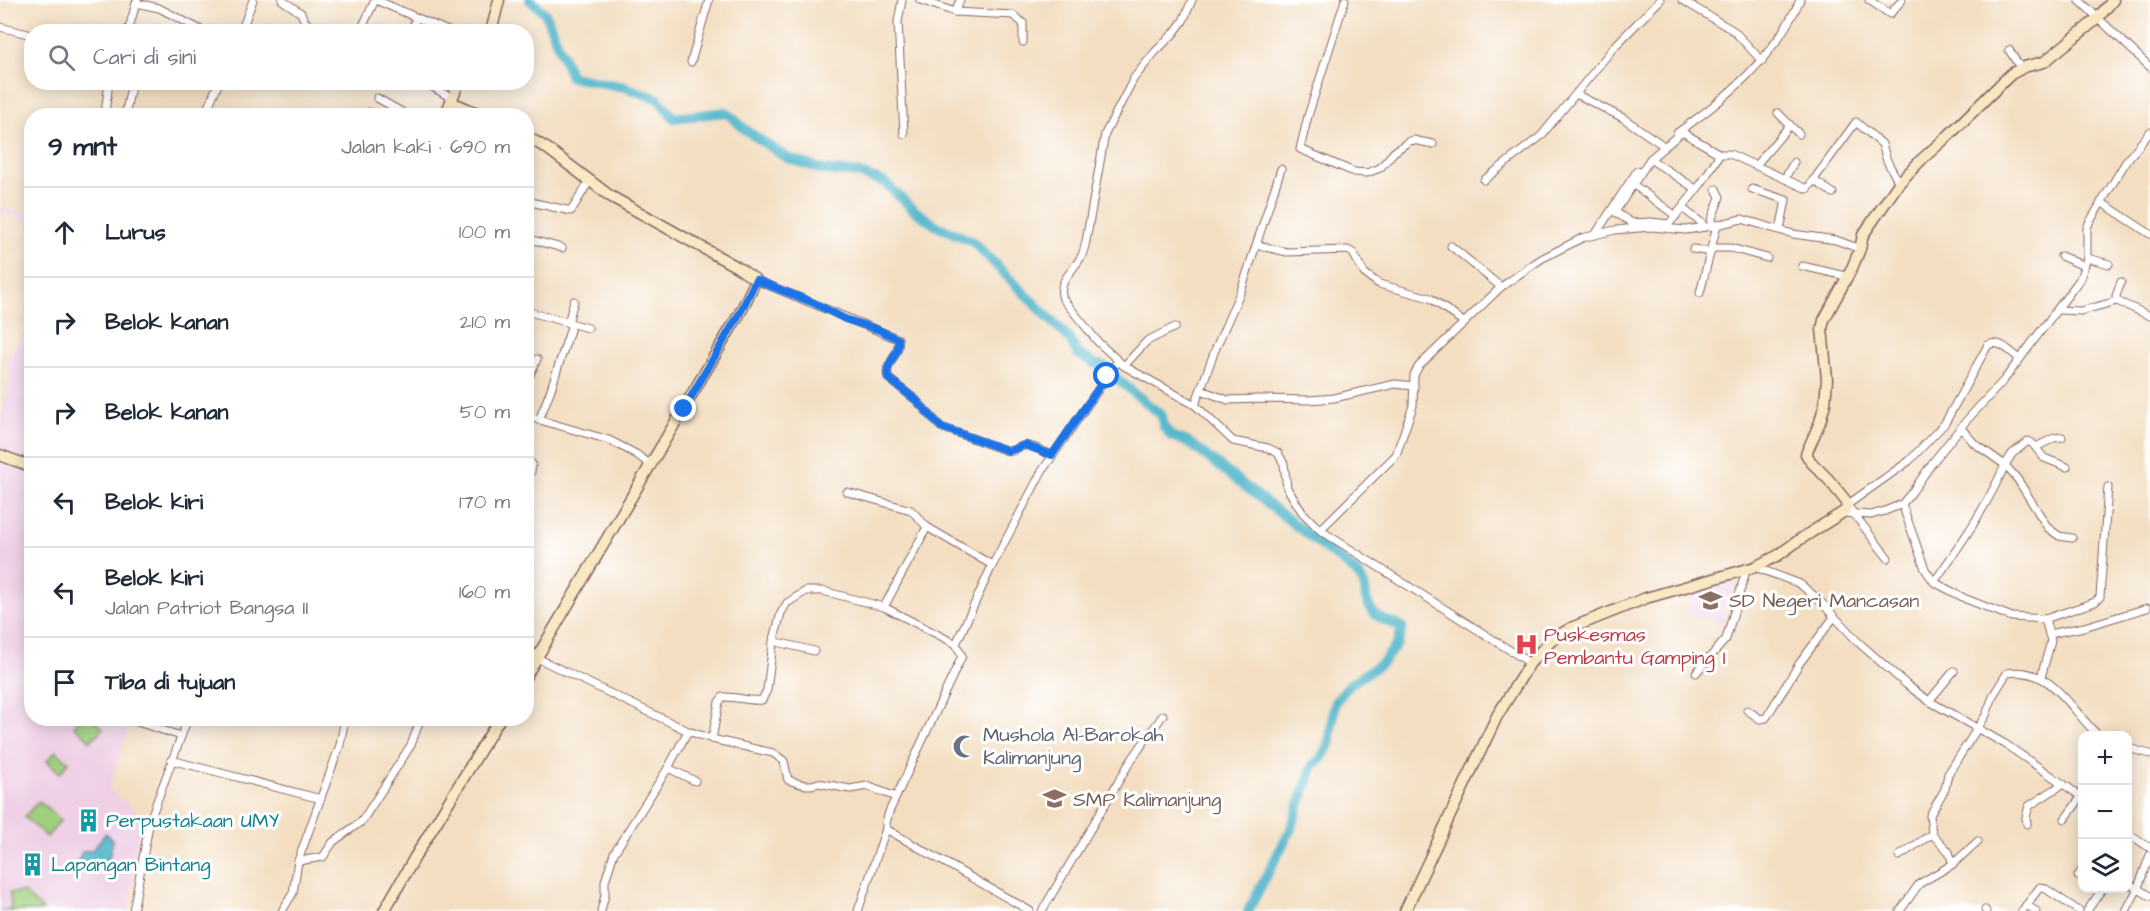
<!DOCTYPE html>
<html lang="id">
<meta charset="utf-8">
<style>
body{margin:0;font-family:"Architects Daughter",sans-serif;background:#f2f2f3;color:#1f2937}
.controls{position:absolute;right:18px;bottom:18px;display:grid;overflow:hidden;border-radius:12px;box-shadow:0 3px 15px #0003}
.controls button{width:54px;height:54px;display:grid;place-items:center;padding:0;border:0;border-bottom:2px solid #e0e1e3;background:#fff;color:#1f2937;font:30px sans-serif}
.stop{position:absolute;width:18px;height:18px;margin:-14px;border:4px solid #1a73e8;border-radius:50%;background:#fff}
.stop.end{background:#1a73e8;border-color:#fff;box-shadow:0 2px 6px #0008}
.list{margin:0;padding:0;list-style:none}
h2{display:flex;justify-content:space-between;align-items:center;height:78px;margin:0;padding:0 24px;font-size:26px}
h2 small{font-size:20px;font-weight:400;color:#747a83}
.list li{display:grid;grid-template-columns:39px 1fr auto;gap:18px;align-items:center;box-sizing:border-box;height:90px;padding:0 24px;border-top:2px solid #e0e1e3}
.list b{display:block;font-size:22px;white-space:nowrap}
.list p{margin:0;font-size:20px;white-space:nowrap;color:#747a83}
.list em{font-size:20px;font-style:normal;color:#747a83}
.icon{flex:none;width:33px;height:33px;fill:none;stroke:currentColor;stroke-width:2;stroke-linecap:round;stroke-linejoin:round}
.map{position:relative;flex:none;width:2150px;height:911px;overflow:hidden}
.search{position:absolute;background:#fff;box-shadow:0 3px 15px #0003;left:24px;top:24px;width:510px;height:66px;display:flex;align-items:center;gap:15px;box-sizing:border-box;padding:0 21px;border-radius:24px;color:#747a83;font-size:22px}
.panel{position:absolute;background:#fff;box-shadow:0 3px 15px #0003;left:24px;top:108px;width:510px;height:618px;border-radius:24px}
.map>svg:first-child{display:block}
</style>
<div class="map">
<svg width="2150" height="911" viewBox="0 0 2150 911">
<rect width="100%" height="100%" fill="#fff"/>
<filter id="ink" filterUnits="userSpaceOnUse"><feTurbulence type="fractalNoise" baseFrequency=".0167" numOctaves="2"/><feDisplacementMap in="SourceGraphic" scale="12" xChannelSelector="R" yChannelSelector="G"/><feConvolveMatrix kernelMatrix="1 2 1 2 8 2 1 2 1" color-interpolation-filters="sRGB"/></filter>
<filter id="wash" filterUnits="userSpaceOnUse"><feTurbulence type="fractalNoise" baseFrequency=".008" numOctaves="4" result="noise"/><feDisplacementMap in="SourceGraphic" scale="24" xChannelSelector="R" yChannelSelector="G"/><feGaussianBlur stdDeviation="1.35" result="paint"/><feColorMatrix in="noise" values="0 0 0 0 0 0 0 0 0 0 0 0 0 0 0 0 0 1.4 0 .05"/><feComposite in="paint" operator="in"/></filter>
<g filter="url(#wash)">
<rect width="100%" height="100%" fill="#f3dec1"/>
<g fill="#efd0e6">
<polygon points="0,207 31,216 31,222 0,213"/>
<polygon points="31,323 32,718 131,719 109,790 129,805 141,818 129,911 0,911 0,426 9,376 6,360"/>
<polygon points="1736,581 1723,624 1685,613 1696,588"/>
</g>
<g fill="#9fcf7d" stroke="#747754" stroke-width="1.5">
<polygon points="81,718 92,719 103,728 91,741 74,726"/>
<polygon points="56,751 69,762 60,773 47,761"/>
<polygon points="39,801 61,820 47,837 24,817"/>
<polygon points="23,892 44,911 0,911 11,909 10,893"/>
</g>
<polygon fill="#49b2c8" stroke="#4a687a" stroke-width="1.5" points="106,833 113,840 107,868 104,871 84,868 78,864 79,857 83,851 92,850"/>
<g fill="none" stroke-linecap="round" stroke-linejoin="round">
<path stroke="#49b2c8" stroke-width="10" d="M 530,0 L 545,13 L 571,77 L 625,87 L 658,99 L 674,118 L 726,112 L 747,131 L 787,158 L 823,170 L 857,173 L 884,182 L 915,211 L 937,226 L 972,241 L 1069,338 L 1077,353 L 1095,364 L 1104,366 L 1116,378 L 1162,416 L 1164,427 L 1171,436 L 1188,442 L 1343,562 C 1351,568 1359,574 1363,583 C 1366,588 1365,592 1366,598 C 1370,617 1386,621 1402,627 L 1398,643 L 1382,663 L 1350,684 L 1335,702 L 1329,745 L 1322,758 L 1313,765 L 1291,829 L 1248,911"/>
</g>
</g>
<g filter="url(#ink)">
<g fill="none" stroke-linecap="round" stroke-linejoin="round">
<defs>
<g id="street">
<polyline points="137,0 136,3 159,8 205,32"/>
<polyline points="282,0 301,13 304,20 315,32"/>
<polyline points="376,0 450,32"/>
<polyline points="902,0 898,22 904,134"/>
<polyline points="920,0 955,12 1013,15 1023,23 1023,42"/>
<path d="M 1192,0 L 1183,21 L 1174,33 L 1155,52 L 1134,78 L 1105,134 L 1086,241 C 1085,245 1084,251 1082,255 C 1075,270 1056,281 1063,299 L 1098,342 L 1124,366 L 1195,405 L 1233,441 L 1268,448 L 1278,453 L 1284,464 L 1287,488 L 1302,512 L 1320,530 L 1530,663"/>
<polyline points="1345,0 1308,116 1300,149 1354,172 1367,173 1380,168 1394,152 1408,142 1413,140 1433,144"/>
<polyline points="1682,0 1734,31 1762,61"/>
<polyline points="1869,0 1890,14 1902,0"/>
<polyline points="2079,0 2150,67"/>
<polyline points="955,12 960,0"/>
<polyline points="0,27 32,35"/>
<polyline points="72,32 76,30 91,32"/>
<polyline points="128,32 136,3"/>
<polyline points="241,32 253,0"/>
<polyline points="360,32 375,0"/>
<polyline points="411,32 416,18"/>
<polyline points="2009,50 2021,69"/>
<polyline points="691,62 709,0"/>
<polyline points="424,82 453,99"/>
<polyline points="1576,94 1623,118 1661,144"/>
<polyline points="377,98 402,112"/>
<polyline points="105,113 109,82"/>
<polyline points="1778,113 1799,134"/>
<polyline points="125,116 132,82"/>
<polyline points="204,116 219,82"/>
<polyline points="367,116 369,112"/>
<path d="M 1677,133 C 1728,97 1774,58 1800,0"/>
<polyline points="1720,154 1701,184 1669,224 1650,222 1632,223 1615,212 1650,159 1682,132 1720,154 1730,154 1807,189 1856,122 1882,144 1887,161 1899,183"/>
<polyline points="1650,159 1696,189"/>
<polyline points="1756,165 1790,125"/>
<polyline points="1785,178 1794,162"/>
<polyline points="1484,180 1541,136 1615,46 1660,0"/>
<polyline points="1813,180 1833,193"/>
<polyline points="1634,185 1676,216"/>
<polyline points="1752,189 1786,200 1780,230"/>
<polyline points="526,201 571,211 590,180"/>
<polyline points="2101,202 2150,234"/>
<polyline points="1682,208 1702,223"/>
<polyline points="1712,226 1711,221 1720,197 1716,189"/>
<polyline points="1595,235 1637,171"/>
<polyline points="526,238 562,248"/>
<polyline points="1257,245 1287,252 1348,250 1353,253 1364,273 1379,284 1430,298 1465,323"/>
<polyline points="1451,246 1501,287"/>
<polyline points="1712,248 1731,248 1767,258"/>
<polyline points="1693,249 1711,252"/>
<polyline points="2061,256 2084,266"/>
<polyline points="2087,258 2109,264"/>
<polyline points="1802,266 1846,276"/>
<path d="M 756,280 L 898,339 C 901,355 884,363 888,378 L 916,400 L 941,427 L 1005,450 L 1012,451 C 1028,440 1036,449 1052,455"/>
<polyline points="2121,282 2116,296 2117,301 2150,316"/>
<polyline points="1700,293 1717,225"/>
<polyline points="2058,310 2081,311 2117,301"/>
<polyline points="526,311 588,328"/>
<polyline points="568,323 574,301"/>
<polyline points="1124,366 1147,341 1175,327"/>
<polyline points="526,384 537,359"/>
<polyline points="1201,390 1228,400 1259,399 1309,400 1334,398 1395,384 1414,386"/>
<polyline points="1195,405 1215,350 1242,288 1281,169"/>
<polyline points="526,416 609,440 636,454 652,466"/>
<polyline points="539,420 550,392 572,324"/>
<polyline points="2036,447 2054,438 2062,437"/>
<polyline points="526,460 532,464 531,472"/>
<polyline points="2067,467 2044,458 2032,443 2028,441 2012,454 2005,465 2018,480 2048,528 2059,536 2072,538"/>
<polyline points="847,492 911,510 927,527 992,565"/>
<polyline points="1902,504 1925,569 1929,575 1934,582 1966,599 2012,617 2045,619 2095,602 2100,597 2108,487"/>
<polyline points="1843,513 1871,515 1885,511 1902,504 1912,492 1933,462 1966,421 2004,380 2080,279 2087,258 2087,228 2089,223 2127,160 2150,132"/>
<polyline points="1320,530 1396,455 1413,406 1414,375 1419,366 1501,287 1541,259 1582,238 1615,230 1651,227 1686,230 1712,226 1742,219 1793,234 1836,240 1860,249"/>
<path d="M 1888,558 L 1847,505 L 1909,461 L 1945,423 L 1988,345 C 2000,339 2010,352 2020,359"/>
<polyline points="1755,567 1800,584 1819,600 1858,642 1907,685 1929,701 2005,744 2082,797"/>
<path d="M 1934,582 C 1961,544 1986,508 2005,465 L 1974,443 L 1961,428"/>
<polyline points="884,607 927,527"/>
<polyline points="2049,634 2084,627 2147,608"/>
<polyline points="773,641 814,651"/>
<polyline points="956,644 990,570 1042,471 1118,361"/>
<polyline points="537,658 688,731 668,768 614,853 605,881 605,895 601,911"/>
<polyline points="1696,673 1726,639 1746,571"/>
<polyline points="2041,677 2051,641 2045,619"/>
<polyline points="1929,701 1954,671"/>
<polyline points="1747,710 1760,719 1766,718 1799,664 1834,617"/>
<polyline points="134,721 181,736"/>
<path d="M 688,731 L 712,739 L 719,702 L 723,697 C 736,696 749,702 762,700 L 767,690 L 773,643 L 781,613 L 787,603 L 806,591 L 823,591 L 884,607 L 956,644 L 962,656 L 889,812 L 886,823 L 886,829 L 858,911"/>
<path d="M 712,739 L 773,753 L 784,761 L 788,780 C 798,783 809,788 818,783 L 850,789 L 867,786 L 896,797"/>
<polyline points="2128,748 2150,754"/>
<polyline points="171,760 321,799"/>
<polyline points="668,768 695,781"/>
<polyline points="2065,819 2082,796"/>
<polyline points="2027,824 2026,817 2029,806 2063,784"/>
<polyline points="886,829 1030,911"/>
<polyline points="2128,833 2150,848"/>
<polyline points="1899,856 1932,834"/>
<polyline points="298,861 323,857 333,842 362,821 411,745 421,718"/>
<polyline points="1953,864 1978,841"/>
<polyline points="2078,876 2082,870"/>
<polyline points="2128,883 2150,896"/>
<polyline points="2026,905 2036,911"/>
<polyline points="1985,910 1986,911"/>
<polyline points="133,911 150,820 188,718"/>
<polyline points="282,911 293,893 298,861 340,745 345,718"/>
<polyline points="1042,911 1130,762 1163,715"/>
<path d="M 1900,911 L 1919,884 L 1953,864 L 1949,852 L 1932,834 L 1930,815 L 1945,789 L 1948,774 L 1986,715 L 1994,694 L 2007,673 C 2053,666 2070,710 2099,736"/>
<polyline points="2022,911 2040,887 2046,889 2079,911"/>
<polyline points="2087,911 2103,888"/>
<polyline points="2126,911 2137,890 2150,855"/>
</g>
<g id="secondary">
<polyline points="491,32 499,0"/>
<polyline points="451,102 485,116"/>
<polyline points="445,116 459,82"/>
<polyline points="526,136 548,149 610,196 737,267 756,280 741,311 526,676"/>
<polyline points="0,455 32,467"/>
<polyline points="384,911 415,857 500,718"/>
<polyline points="1405,911 1497,716 1530,663 1551,640 1571,628 1646,598 1755,567 1777,556 1802,538 1845,511 1847,505 1846,501 1828,479 1811,462 1806,454 1820,422 1825,403 1827,379 1822,329 1824,320 1852,268 1860,249 1863,235 1899,183 1922,159 1948,136 2011,74 2024,67 2044,62 2097,19 2113,0"/>
</g>
</defs>
<use href="#street" stroke="#856260" stroke-width="9"/>
<use href="#secondary" stroke="#856260" stroke-width="13"/>
<use href="#street" stroke="#fff" stroke-width="7"/>
<use href="#secondary" stroke="#f8e8c3" stroke-width="10"/>
</g>
</g>
<g fill="none" stroke-linecap="round" stroke-linejoin="round" filter="url(#ink)">
<path stroke="#1a73e8" stroke-width="8" d="M 684,409 L 741,311 L 756,280 L 814,303 L 845,319 L 879,330 L 898,339 C 901,355 884,363 888,378 L 916,400 L 941,427 L 1009,451 L 1025,445 L 1052,455 L 1107,376"/>
</g>
<defs>
<symbol id="school-bare" viewBox="-9 -9 18 18"><path d="M0-5L7-2L0 1L-7-2ZM-4 1L0 2.5L4 1V4Q0 6-4 4Z" fill="#8d6e63" stroke="#fff" stroke-width="2.5" paint-order="stroke"/></symbol>
<symbol id="hospital-bare" viewBox="-9 -9 18 18"><path d="M-5-5h3v3.5h4V-5h3V5h-3V1.5h-4V5h-3Z" fill="#e0444e" stroke="#fff" stroke-width="2.5" paint-order="stroke"/></symbol>
<symbol id="mosque-bare" viewBox="-9 -9 18 18"><path d="M3.5-4.9A6 6 0 1 0 3.5 4.9A5 5 0 1 1 3.5-4.9Z" fill="#6b7280" stroke="#fff" stroke-width="2.5" paint-order="stroke"/></symbol>
<symbol id="building-bare" viewBox="-9 -9 18 18"><path d="M-4-6H4V6H1V3H-1V6H-4ZM-2.5-4.3h1.7v1.8h-1.7ZM.8-4.3h1.7v1.8H.8ZM-2.5-1h1.7V.8h-1.7ZM.8-1h1.7V.8H.8Z" fill="#0f9aa8" stroke="#fff" stroke-width="2.5" paint-order="stroke"/></symbol>
</defs>
<g fill-rule="evenodd">
<use href="#school-bare" x="1694" y="584" width="33" height="33"/>
<use href="#hospital-bare" x="1510" y="628" width="33" height="33"/>
<use href="#mosque-bare" x="948" y="730" width="33" height="33"/>
<use href="#school-bare" x="1038" y="782" width="33" height="33"/>
<use href="#building-bare" x="72" y="804" width="33" height="33"/>
<use href="#building-bare" x="16" y="848" width="33" height="33"/>
</g>
<g text-anchor="middle" stroke-width="6" stroke-linejoin="round" paint-order="stroke">
<g font-size="20" fill="#785e54" stroke="#fff" text-anchor="start">
<text x="1729" y="607">SD Negeri Mancasan</text>
<text x="1073" y="806">SMP Kalimanjung</text>
</g>
<g font-size="20" fill="#be3a42" stroke="#fff" text-anchor="start">
<text x="1544" y="641">Puskesmas<tspan x="1544" dy="23">Pembantu Gamping I</tspan></text>
</g>
<g font-size="20" fill="#5b616d" stroke="#fff" text-anchor="start">
<text x="983" y="741">Mushola Al-Barokah<tspan x="983" dy="23">Kalimanjung</tspan></text>
</g>
<g font-size="20" fill="#0d838f" stroke="#fff" text-anchor="start">
<text x="106" y="827">Perpustakaan UMY</text>
<text x="51" y="871">Lapangan Bintang</text>
</g>
</g>
</svg>
<div class="controls">
<button>+</button>
<button>−</button>
<button><svg class="icon" aria-label="layers" viewBox="0 0 24 24"><path d="M12 4l9 5-9 5-9-5zM3 14l9 5 9-5"/></svg></button>
</div>
<div class="stop" style="left:1107px;top:376px"></div>
<div class="stop end" style="left:684px;top:409px"></div>
<div class="search"><svg class="icon" aria-label="search" viewBox="0 0 24 24"><circle cx="10" cy="10" r="6"/><path d="M15 15l6 6"/></svg>Cari di sini</div>
<section class="panel">
<h2>9 mnt<small>Jalan kaki · 690 m</small></h2>
<ul class="list">
<li><svg class="icon" aria-label="ahead" viewBox="0 0 24 24"><path d="M12 20V5M6 11l6-6 6 6"/></svg><div><b>Lurus</b></div><em>100 m</em></li>
<li><svg class="icon" aria-label="right" viewBox="0 0 24 24"><path d="M7 20v-9h11M14 6l5 5-5 5"/></svg><div><b>Belok kanan</b></div><em>210 m</em></li>
<li><svg class="icon" aria-label="right" viewBox="0 0 24 24"><path d="M7 20v-9h11M14 6l5 5-5 5"/></svg><div><b>Belok kanan</b></div><em>50 m</em></li>
<li><svg class="icon" aria-label="left" viewBox="0 0 24 24"><path d="M17 20v-9H6M10 6l-5 5 5 5"/></svg><div><b>Belok kiri</b></div><em>170 m</em></li>
<li><svg class="icon" aria-label="left" viewBox="0 0 24 24"><path d="M17 20v-9H6M10 6l-5 5 5 5"/></svg><div><b>Belok kiri</b><p>Jalan Patriot Bangsa II</p></div><em>160 m</em></li>
<li><svg class="icon" aria-label="arrive" viewBox="0 0 24 24"><path d="M6 21V4h12l-3 4 3 4H6"/></svg><div><b>Tiba di tujuan</b></div></li>
</ul>
</section>
</div>
